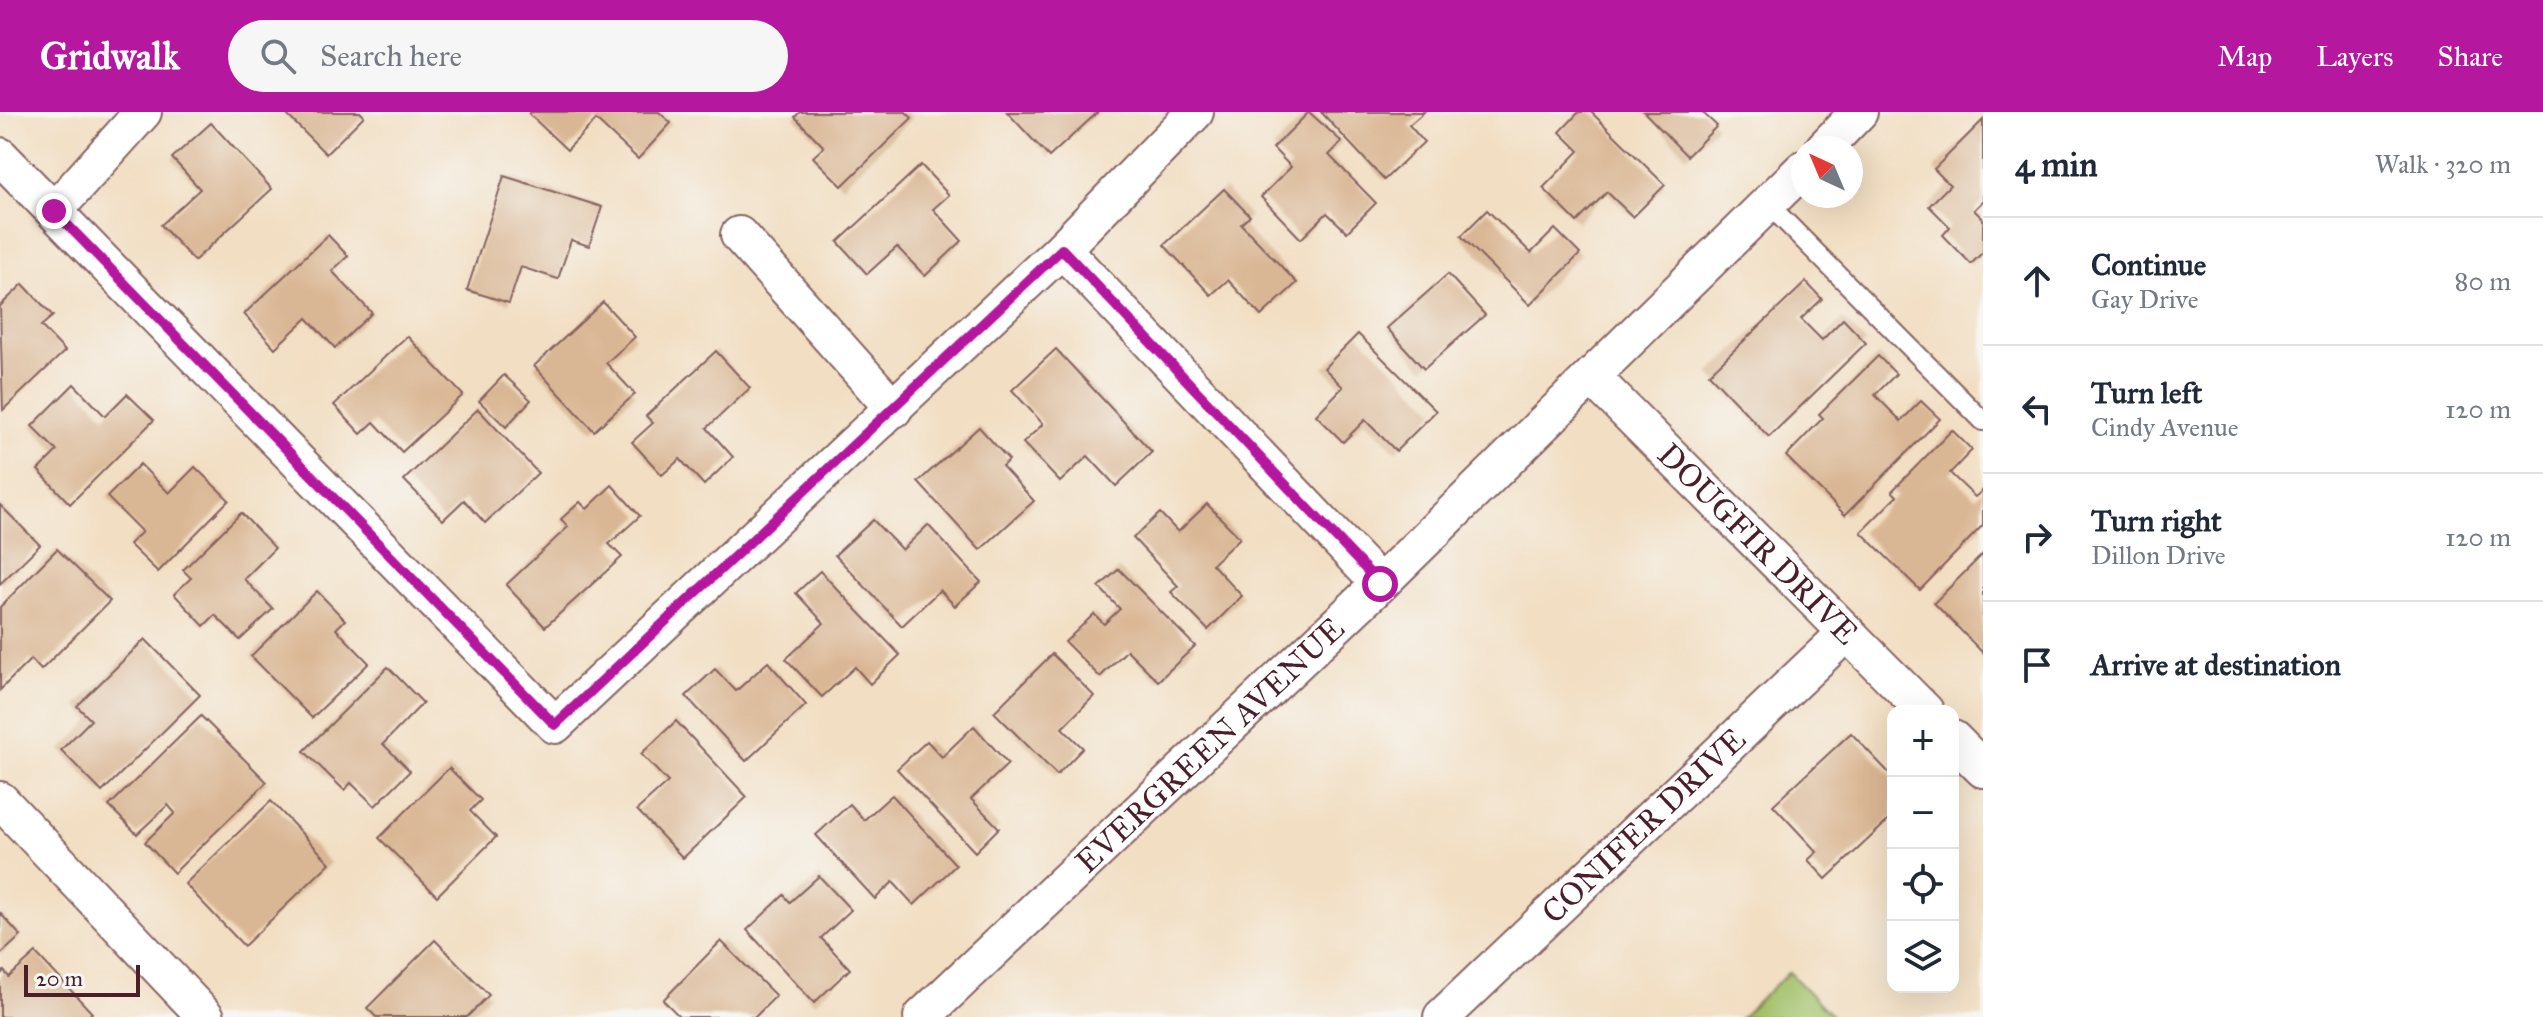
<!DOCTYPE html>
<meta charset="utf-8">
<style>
body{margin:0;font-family:"IM FELL Great Primer",serif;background:#f6f6f7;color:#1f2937}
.controls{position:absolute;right:24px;bottom:24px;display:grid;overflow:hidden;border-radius:16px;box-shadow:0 8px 32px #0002}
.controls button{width:72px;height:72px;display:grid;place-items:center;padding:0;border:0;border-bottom:2px solid #e0e1e3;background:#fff;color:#1f2937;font:40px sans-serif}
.compass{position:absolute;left:1791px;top:24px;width:72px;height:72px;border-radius:50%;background:#fff;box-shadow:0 8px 32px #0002;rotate:316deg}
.scale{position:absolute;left:24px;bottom:20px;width:116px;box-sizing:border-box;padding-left:8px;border:4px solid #4a1f2b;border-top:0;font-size:22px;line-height:28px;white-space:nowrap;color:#4a1f2b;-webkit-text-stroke:6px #f6f6f2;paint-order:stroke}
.stop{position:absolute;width:24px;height:24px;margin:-18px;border:6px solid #b5179e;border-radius:50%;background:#fff}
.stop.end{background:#b5179e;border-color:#fff;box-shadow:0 2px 8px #0008}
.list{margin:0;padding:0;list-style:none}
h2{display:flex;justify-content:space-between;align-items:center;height:104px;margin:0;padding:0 32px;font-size:34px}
h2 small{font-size:26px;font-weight:400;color:#747a83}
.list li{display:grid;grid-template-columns:52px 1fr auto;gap:24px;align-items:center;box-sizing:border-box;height:128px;padding:0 32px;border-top:2px solid #e0e1e3}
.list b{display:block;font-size:30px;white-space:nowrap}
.list p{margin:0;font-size:26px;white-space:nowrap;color:#747a83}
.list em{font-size:26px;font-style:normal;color:#747a83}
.icon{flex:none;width:44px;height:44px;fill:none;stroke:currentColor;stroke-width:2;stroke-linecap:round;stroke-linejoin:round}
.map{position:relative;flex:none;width:1983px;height:905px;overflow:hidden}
header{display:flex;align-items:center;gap:48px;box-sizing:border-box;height:112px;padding:0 40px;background:#b5179e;color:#fff}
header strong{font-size:38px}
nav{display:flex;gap:44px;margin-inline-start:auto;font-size:28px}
.search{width:560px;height:72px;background:#f6f6f7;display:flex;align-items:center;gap:20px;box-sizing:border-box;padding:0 28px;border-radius:44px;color:#747a83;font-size:30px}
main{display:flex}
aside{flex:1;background:#fff}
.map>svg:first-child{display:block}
</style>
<header>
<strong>Gridwalk</strong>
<div class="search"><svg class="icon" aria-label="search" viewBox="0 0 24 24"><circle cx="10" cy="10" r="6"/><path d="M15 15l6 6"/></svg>Search here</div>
<nav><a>Map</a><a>Layers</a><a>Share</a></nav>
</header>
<main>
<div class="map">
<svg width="1983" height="905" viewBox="0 0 1983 905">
<rect width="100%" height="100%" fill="#f6f6f2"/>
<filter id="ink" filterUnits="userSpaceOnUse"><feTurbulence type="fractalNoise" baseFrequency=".0125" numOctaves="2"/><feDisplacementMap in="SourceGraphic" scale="16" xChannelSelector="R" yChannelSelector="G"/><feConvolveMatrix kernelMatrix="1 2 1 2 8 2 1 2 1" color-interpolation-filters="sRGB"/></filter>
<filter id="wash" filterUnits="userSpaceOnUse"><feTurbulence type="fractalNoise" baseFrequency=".006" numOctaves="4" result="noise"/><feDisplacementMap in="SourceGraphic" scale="32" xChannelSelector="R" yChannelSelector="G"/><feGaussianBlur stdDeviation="1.8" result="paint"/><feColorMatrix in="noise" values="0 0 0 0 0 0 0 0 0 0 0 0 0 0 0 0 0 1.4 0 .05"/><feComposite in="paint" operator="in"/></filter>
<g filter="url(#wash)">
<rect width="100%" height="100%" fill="#f2dec2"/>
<polygon fill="#a2c169" stroke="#76704a" stroke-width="2" points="1789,860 1833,905 1741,905"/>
<g id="blocks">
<g fill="#dab794">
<polygon points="284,0 360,0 364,4 326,42"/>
<polygon points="531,0 659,0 671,11 638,47 596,8 567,38 529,2"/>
<polygon points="800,0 906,0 912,6 842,74 813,45 824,35 795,5"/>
<polygon points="1007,0 1098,0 1049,45"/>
<polygon points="1309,0 1342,30 1329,43 1376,91 1347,120 1327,101 1301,127 1261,85 1291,55 1273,36"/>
<polygon points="1321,0 1424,0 1409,13 1424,30 1384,68"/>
<polygon points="1579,0 1591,0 1665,73 1633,105 1607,80 1577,110 1543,76 1579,39 1560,20"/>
<polygon points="1644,0 1702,0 1717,14 1687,44"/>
<polygon points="1983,8 1983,89 1974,98 1983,107 1983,140 1971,152 1943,123 1950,115 1929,94 1950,73 1934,57"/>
<polygon points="211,11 272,77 194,149 161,113 200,77 172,46"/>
<polygon points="921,53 949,83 933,97 962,129 925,164 897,135 867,162 838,130"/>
<polygon points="504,64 602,95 589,134 571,128 558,167 521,155 509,191 467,178"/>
<polygon points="1224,77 1250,104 1241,112 1297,171 1261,204 1228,168 1211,183 1164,133"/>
<polygon points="1487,98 1531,141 1555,117 1580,142 1530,193 1461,124"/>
<polygon points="328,123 348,144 332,159 372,201 335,236 307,206 275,236 244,202"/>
<polygon points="1448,162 1485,203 1424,257 1387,216"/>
<polygon points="1806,170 1822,187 1801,207 1822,228 1843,207 1866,231 1769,325 1709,262"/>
<polygon points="23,172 53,204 41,214 65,239 3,298 0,194"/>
<polygon points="603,190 635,225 606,251 635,282 594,319 534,254"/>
<polygon points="1358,222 1436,299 1396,339 1365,308 1343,330 1316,303 1343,275 1324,256"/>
<polygon points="407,224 463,283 402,340 374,310 361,322 334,293"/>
<polygon points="1056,237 1152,340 1116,374 1088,344 1060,370 1023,331 1043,312 1012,278"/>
<polygon points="716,239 750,276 707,316 733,345 704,373 680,347 662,363 632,330 653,311 646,304"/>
<polygon points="1878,244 1896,262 1875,283 1901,309 1921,289 1940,307 1845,403 1786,344 1823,306 1819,302"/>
<polygon points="504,263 531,288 506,315 479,289"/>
<polygon points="74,272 105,304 127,282 154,308 70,392 38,358 57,339 32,314"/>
<polygon points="478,297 538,361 485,411 464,388 443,408 404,368"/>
<polygon points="979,315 1009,348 1002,354 1034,389 980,438 918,370"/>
<polygon points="1952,318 1972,338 1950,361 1975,385 1983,378 1983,413 1920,478 1861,420 1897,384 1892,379"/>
<polygon points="140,352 169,381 195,355 229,388 158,460 129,432 142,420 107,385"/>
<polygon points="612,373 640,404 609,432 622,445 545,515 506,473 568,415 561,407 580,390 587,397"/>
<polygon points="1207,392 1240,426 1212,452 1242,484 1208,518 1171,480 1178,474 1133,426 1160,401 1178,420"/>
<polygon points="0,393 40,433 0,472"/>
<polygon points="241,401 275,436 244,467 273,497 240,528 215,503 204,514 174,482 191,466 183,458"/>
<polygon points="873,408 902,438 928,413 981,470 955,494 940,478 902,514 835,443"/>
<polygon points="57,437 110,489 41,558 31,547 0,578 0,495"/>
<polygon points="1983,442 1983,541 1934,491"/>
<polygon points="1119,457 1195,534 1158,569 1127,538 1100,565 1065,530 1094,502 1104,512 1120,497 1099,475"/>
<polygon points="820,459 900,543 870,572 855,555 822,585 786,547 824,511 796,481"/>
<polygon points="317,479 345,508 336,517 369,551 312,606 251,544"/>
<polygon points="145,527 200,583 102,680 61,638 91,608 77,594"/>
<polygon points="1052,542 1094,584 1062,616 1083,636 1057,663 994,600"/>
<polygon points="768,550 806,593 746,649 686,584 715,557 736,579"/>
<polygon points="388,555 423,591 383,632 410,659 375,694 351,671 344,678 304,639"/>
<polygon points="201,604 267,670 174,761 145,730 175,701 168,693 137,722 109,694"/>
<polygon points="676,609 747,685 683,746 637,698 668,670 641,642"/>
<polygon points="974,614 1008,652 971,687 999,716 975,740 897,657 927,629 942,645"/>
<polygon points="1851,621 1893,665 1893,704 1826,767 1808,748 1817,740 1773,693"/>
<polygon points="449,656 481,688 470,699 496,725 437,784 379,726"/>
<polygon points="892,683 956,753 914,793 893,770 875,787 816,723 850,692 864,708"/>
<polygon points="271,689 330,751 244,834 185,772"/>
<polygon points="819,764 851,798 821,826 850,857 814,891 747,818 784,783 790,790"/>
<polygon points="0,801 21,824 0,843"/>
<polygon points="435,828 489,883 467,905 376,905 367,896"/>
<polygon points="721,829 776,884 755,905 680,905 663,888"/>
<polygon points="36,841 92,901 87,905 0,905 0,863 4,859 9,865"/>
</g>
</g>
</g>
<g filter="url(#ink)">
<use href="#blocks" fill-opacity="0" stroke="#856260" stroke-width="2"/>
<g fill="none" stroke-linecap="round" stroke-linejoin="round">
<defs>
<polyline id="lane" points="1768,92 1983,309"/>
<g id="street">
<polyline points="1824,36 1859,0"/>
<polyline points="0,44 555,613 1062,137 1195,0"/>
<polyline points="54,99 143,0"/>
<polyline points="739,123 894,297"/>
<polyline points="1062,137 1380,472"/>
<path id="s1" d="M 1593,266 L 1925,599"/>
<polyline points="1953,627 1983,657"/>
<polyline points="0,688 206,905"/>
<path id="s2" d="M 922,905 L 1380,472 L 1803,57"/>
<path id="s3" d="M 1442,905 L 1846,521"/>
</g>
</defs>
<use href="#lane" stroke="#856260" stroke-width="22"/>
<use href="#street" stroke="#856260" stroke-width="40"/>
<use href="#lane" stroke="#fff" stroke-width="18"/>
<use href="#street" stroke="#fff" stroke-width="36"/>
</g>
</g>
<g fill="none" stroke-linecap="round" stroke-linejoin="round" filter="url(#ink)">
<polyline stroke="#b5179e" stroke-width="10" points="54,99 555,613 1062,137 1380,472"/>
</g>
<g text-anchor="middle" stroke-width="6" stroke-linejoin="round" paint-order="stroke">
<g font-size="32" fill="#4a1f2b" stroke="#f6f6f2">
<text dy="11" stroke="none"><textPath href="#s1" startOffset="234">DOUGFIR DRIVE</textPath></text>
<text dy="11" stroke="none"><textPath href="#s2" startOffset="396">EVERGREEN AVENUE</textPath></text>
<text dy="11" stroke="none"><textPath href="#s3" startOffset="278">CONIFER DRIVE</textPath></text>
</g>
</g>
</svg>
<div class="controls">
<button>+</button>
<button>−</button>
<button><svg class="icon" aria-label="locate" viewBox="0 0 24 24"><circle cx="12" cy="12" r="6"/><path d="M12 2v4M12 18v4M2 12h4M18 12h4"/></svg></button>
<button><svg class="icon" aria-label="layers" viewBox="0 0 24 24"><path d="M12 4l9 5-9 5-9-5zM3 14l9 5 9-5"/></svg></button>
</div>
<svg class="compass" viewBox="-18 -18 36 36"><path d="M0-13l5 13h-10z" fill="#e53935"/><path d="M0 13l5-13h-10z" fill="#747a83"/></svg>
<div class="scale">20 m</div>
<div class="stop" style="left:1380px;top:472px"></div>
<div class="stop end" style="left:54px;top:99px"></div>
</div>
<aside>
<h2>4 min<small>Walk · 320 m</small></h2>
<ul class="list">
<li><svg class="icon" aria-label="ahead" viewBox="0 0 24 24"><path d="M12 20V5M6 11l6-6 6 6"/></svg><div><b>Continue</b><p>Gay Drive</p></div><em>80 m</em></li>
<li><svg class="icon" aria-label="left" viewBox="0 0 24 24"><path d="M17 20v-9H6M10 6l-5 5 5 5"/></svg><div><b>Turn left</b><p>Cindy Avenue</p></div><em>120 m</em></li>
<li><svg class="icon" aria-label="right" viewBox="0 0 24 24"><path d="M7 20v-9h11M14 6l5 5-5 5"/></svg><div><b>Turn right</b><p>Dillon Drive</p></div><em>120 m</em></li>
<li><svg class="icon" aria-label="arrive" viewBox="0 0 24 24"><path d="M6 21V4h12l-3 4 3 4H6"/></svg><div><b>Arrive at destination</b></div></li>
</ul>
</aside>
</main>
